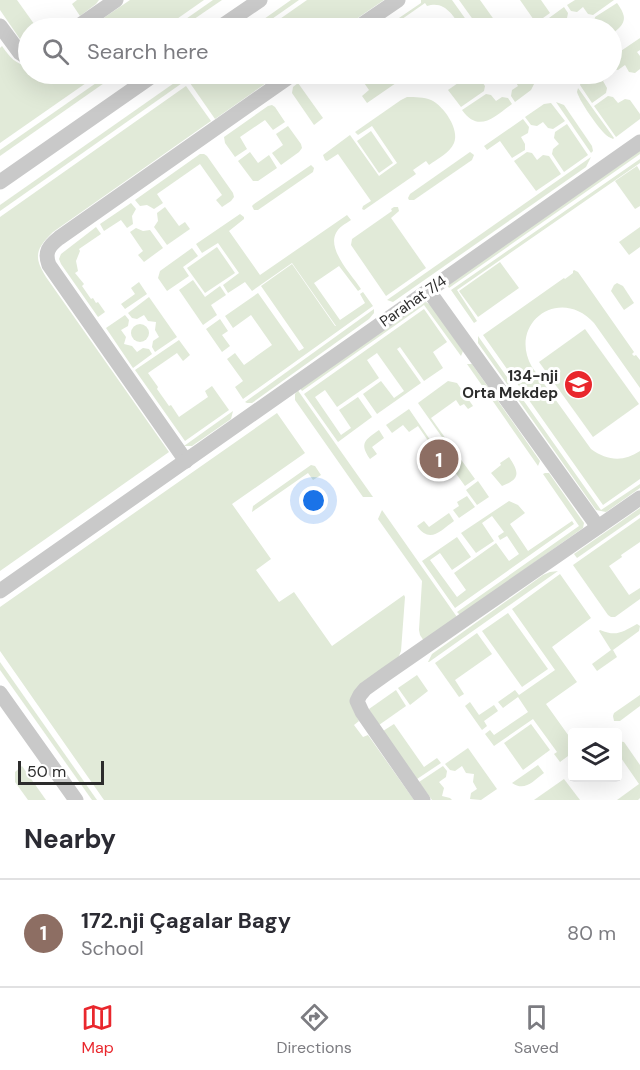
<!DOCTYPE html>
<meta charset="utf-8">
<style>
body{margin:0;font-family:"DM Sans",sans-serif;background:#f2f2f3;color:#2b2b33}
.controls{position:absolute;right:18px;bottom:18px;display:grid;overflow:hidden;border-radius:6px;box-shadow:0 6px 24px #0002}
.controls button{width:54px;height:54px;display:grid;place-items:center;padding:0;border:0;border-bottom:2px solid #e1e1e2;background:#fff;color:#2b2b33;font:30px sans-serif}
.scale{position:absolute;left:18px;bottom:15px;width:86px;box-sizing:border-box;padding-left:6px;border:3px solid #2c2c2c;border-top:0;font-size:16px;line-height:21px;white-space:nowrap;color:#2c2c2c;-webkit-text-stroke:4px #fff;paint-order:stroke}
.you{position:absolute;left:314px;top:501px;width:21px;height:21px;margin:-15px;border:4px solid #fff;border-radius:50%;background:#1a73e8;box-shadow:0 0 0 9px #1a73e833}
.badge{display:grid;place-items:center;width:39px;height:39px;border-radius:50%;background:#e9272d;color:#fff;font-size:20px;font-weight:700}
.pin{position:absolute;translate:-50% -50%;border:3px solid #fff;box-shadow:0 2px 6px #0006}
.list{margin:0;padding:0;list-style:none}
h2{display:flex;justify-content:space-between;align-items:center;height:78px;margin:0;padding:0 24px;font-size:26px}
h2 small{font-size:20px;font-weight:400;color:#7c7c81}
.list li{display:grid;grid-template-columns:39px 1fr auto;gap:18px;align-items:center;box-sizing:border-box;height:108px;padding:0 24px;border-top:2px solid #e1e1e2}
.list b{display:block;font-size:22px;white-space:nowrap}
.list p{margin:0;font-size:20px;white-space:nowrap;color:#7c7c81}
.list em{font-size:20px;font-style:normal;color:#7c7c81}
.icon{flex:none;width:33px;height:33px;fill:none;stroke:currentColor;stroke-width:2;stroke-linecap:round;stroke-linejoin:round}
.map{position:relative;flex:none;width:640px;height:800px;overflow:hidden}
.search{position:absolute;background:#fff;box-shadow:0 6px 24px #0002;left:18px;right:18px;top:18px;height:66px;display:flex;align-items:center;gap:15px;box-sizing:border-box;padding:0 21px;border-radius:33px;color:#7c7c81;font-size:22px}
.sheet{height:186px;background:#fff}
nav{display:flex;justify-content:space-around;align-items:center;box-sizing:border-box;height:84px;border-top:2px solid #e1e1e2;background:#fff;font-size:16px;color:#7c7c81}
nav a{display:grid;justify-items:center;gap:3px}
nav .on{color:#e9272d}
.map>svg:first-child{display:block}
</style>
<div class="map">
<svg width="640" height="800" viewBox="0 0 640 800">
<rect width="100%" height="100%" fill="#fff"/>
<g fill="#e1ead8">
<polygon points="0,0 17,0 37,28 51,19 58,28 28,28 28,46 22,42 0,10"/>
<polygon points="77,0 99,0 96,4 80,16 72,4"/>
<polygon points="130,0 204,0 164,28 89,28"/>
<polygon points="213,0 222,0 181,28 173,28"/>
<polygon points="291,0 299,0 259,28 251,28"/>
<polygon points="307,0 384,0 343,28 267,28"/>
<path d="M 421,0 L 452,0 L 472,28 L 462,28 C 453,16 445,0 427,6 L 425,3 L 395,24 L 396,26 L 392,28 L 376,28 L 390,19 L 396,20 L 421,3 Z"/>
<polygon points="459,0 480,0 500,28 479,28"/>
<polygon points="520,0 541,0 550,13 536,23"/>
<polygon points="575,0 614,0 593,15 588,14 583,7 577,12 571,11 567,5"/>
<path d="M 617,3 C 627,17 627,23 612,34 L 612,28 L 598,28 L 594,23 L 595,17 Z"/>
<polygon points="564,7 568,13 567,18 561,23 565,28 540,28 538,26"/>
<polygon points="640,38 640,50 637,52 640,56 640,69 635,73 629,72 625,65 618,70 613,69 612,67 612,57"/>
<path d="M 2,46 C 9,56 16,65 28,66 L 28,74 L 99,74 L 0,143 L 0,48 Z"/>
<polygon points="109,74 117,74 0,156 0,150"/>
<polygon points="187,74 195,74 0,211 0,205"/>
<polygon points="203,74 279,74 215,119 190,83"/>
<polygon points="358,74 409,74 367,103 362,96 369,90"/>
<polygon points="471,74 487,74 480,79 485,86 484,91 461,107 448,90"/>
<polygon points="515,74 531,74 536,80 531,90 515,102 511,96 512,90 518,86 514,79"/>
<polygon points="588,74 610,74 609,76 603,81 607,88 606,93 592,103 580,85 582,78"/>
<polygon points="298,83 323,118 314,125 292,93 293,87"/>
<path d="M 186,86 L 211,121 L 53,232 C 36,249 33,256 46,277 L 169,452 L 0,571 L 0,217 Z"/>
<path d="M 578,88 L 614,138 L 613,139 C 609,137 608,137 605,134 C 597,126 580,102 577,92 Z"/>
<path d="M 486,94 L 491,95 L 496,101 L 502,97 L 508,98 L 512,104 C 495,116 479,134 462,110 Z"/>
<polygon points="608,96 613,97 618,103 625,99 630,100 640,114 640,119 616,137 594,106"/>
<path d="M 407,97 C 415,97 424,97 431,100 C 444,106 460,130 454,143 C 450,153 437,159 429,165 L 426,161 L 413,170 L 416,174 L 364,210 L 362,209 L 363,206 L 371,201 L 338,154 L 327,161 L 325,160 L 323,155 L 350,135 L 379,176 L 397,163 L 372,126 L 358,135 L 355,132 L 401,100 Z"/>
<polygon points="556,102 564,105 592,146 593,151 591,153"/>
<polygon points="551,103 565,121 553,129 548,128 543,122 537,126 531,125 525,117 544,104"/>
<polygon points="272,105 275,107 285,122 273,130 265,120 240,137 247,149 235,157 225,143 224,137 268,106"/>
<polygon points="523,119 529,127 528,133 521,137 525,144 525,150 512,158 500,141 487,150 484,146"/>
<polygon points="567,124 588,155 564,172 552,154 553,149 559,144 554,138 555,132"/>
<polygon points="288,126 301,144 302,148 299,152 281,165 272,153 283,145 276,134"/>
<polygon points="371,131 393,163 379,173 357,141"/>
<polygon points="640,150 640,154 449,288 447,285"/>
<polygon points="250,152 258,163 269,155 277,168 258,181 253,181 238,161"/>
<polygon points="470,152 474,155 472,160 414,200 409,200 408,198 410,194"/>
<polygon points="527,152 532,153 537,160 543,155 549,156 561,174 536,191 514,161"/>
<polygon points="200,154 204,154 207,156 233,193 234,197 231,201 222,207 216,200 222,195 200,164 157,194 163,203 154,209 147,205 140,206 135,200"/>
<polygon points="591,157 586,167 393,302 387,300"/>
<polygon points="640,159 640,163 457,290 477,321 474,323 451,290"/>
<polygon points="311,165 314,168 313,172 258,210 254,210 252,206 254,204"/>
<polygon points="637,166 640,171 640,206 635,209 615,181"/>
<polygon points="131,203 136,209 132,216 133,224 127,228 121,220 104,231 100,224"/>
<polygon points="165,207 179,226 185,222 190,229 167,245 154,227 158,221 157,213"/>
<polygon points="394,207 398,207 399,211 391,218 426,268 386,296 351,245 352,239 392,211 391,209"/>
<path d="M 240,214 L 244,217 L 244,219 L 229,231 L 260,275 L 347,215 L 351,220 C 345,224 339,227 336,233 C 327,250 352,275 361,289 L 358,291 L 339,266 L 314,283 L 340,320 L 365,303 L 360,294 L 363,292 L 373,306 L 243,399 L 235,387 L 243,381 L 227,359 L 235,353 L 244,365 L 272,345 L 251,315 L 233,328 L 225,316 L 258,293 L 299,351 L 304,348 L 261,286 L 292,264 L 335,326 L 336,326 L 292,263 L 252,291 L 245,282 L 228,293 L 223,285 L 239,273 L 218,243 L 202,253 L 196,244 Z"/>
<polygon points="96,227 101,234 79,249 80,251 76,261 78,271 75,273 84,284 82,286 91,299 93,298 96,303 98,302 105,312 98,317 61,264 59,259 61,254"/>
<polygon points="640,227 640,247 629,255 619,242"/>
<polygon points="136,228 143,231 150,230 163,248 144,262 138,255 143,251 130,232"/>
<polygon points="217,247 235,273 205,293 187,268"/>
<polygon points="192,248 198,256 183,267 189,276 167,291 158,278 160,271"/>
<polygon points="500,262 519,288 478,317 459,291"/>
<path d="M 574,270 L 578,272 L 634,352 L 632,354 L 634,356 L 636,355 L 640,360 L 640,388 L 594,323 C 560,285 507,323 532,367 L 591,449 C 607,461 624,462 640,451 L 640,479 L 603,505 L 483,335 L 564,278 L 565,279 L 573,273 L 573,271 Z"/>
<polygon points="193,280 205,297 220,286 226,295 211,305 217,315 203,325 179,290"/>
<polygon points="139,282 147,294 125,309 121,304 135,294 131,288"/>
<polygon points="617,283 623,286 634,303 624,310 611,291 614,285"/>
<polygon points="149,297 177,337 155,352 152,347 153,341 159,337 155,330 156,322 148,321 144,315 137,319 132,318 128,313"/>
<polygon points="426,302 432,306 463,351 461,356 424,305 302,391 300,388 423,303"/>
<polygon points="374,309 374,313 369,319 252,403 247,403 245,402"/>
<polygon points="424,309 447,342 433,352 443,368 424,381 400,347 397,349 421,383 377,414 363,394 381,381 394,398 404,391 377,353 367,360 379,378 337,407 325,390 315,397 341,435 351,428 339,410 358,397 372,417 338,442 304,394"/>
<polygon points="125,315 129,320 128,326 121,330 126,337 124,344 132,346 137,352 143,348 149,349 152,354 133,368 106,328"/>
<polygon points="220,319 228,331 222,335 230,346 222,352 206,329"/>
<circle cx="140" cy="333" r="9"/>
<polygon points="585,329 639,404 593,437 539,362"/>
<polygon points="478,336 601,510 640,484 640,488 606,512 596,510 478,343"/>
<polygon points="179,340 190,355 183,361 177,353 148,373 158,387 157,389 169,406 171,405 179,417 208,397 205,391 212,386 229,410 185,441 135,370"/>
<polygon points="467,364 472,364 540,461 538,466"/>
<polygon points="448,381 457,383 473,406 468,409 464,404 460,406 456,400 431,418 446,439 444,440 418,403"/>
<polygon points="298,390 299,392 373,497 363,497 295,400 295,394"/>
<polygon points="409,409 435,447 433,448 418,426 409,432 403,425 392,433 386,425"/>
<polygon points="233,411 231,419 192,446 184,446"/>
<polygon points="277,413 305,453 232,504 271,559 256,570 279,602 294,592 332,646 404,595 405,597 401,651 398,658 352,703 354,712 359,721 354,725 363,737 368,735 414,800 104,800 0,651 0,607"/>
<path d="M 379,430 L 384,438 L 372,447 L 377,454 L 370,459 C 359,443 365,440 379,430 Z"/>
<polygon points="457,454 475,479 465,486 447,461"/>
<path d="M 509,457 C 519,472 521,479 502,486 L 491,473 L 501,465 L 500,463 Z"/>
<polygon points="311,465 315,466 321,475 313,480 308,473 252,512 253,506"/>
<polygon points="545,473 549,473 584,523 583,528 460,615 457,612 579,526 543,474"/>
<polygon points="478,481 489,497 477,505 466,490"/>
<polygon points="467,496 475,507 459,518 453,510 459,506 457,502"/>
<polygon points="509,501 518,505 525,513 510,524 528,551 572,521 574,524 455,608 422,561 457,537 471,557 452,570 440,553 430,560 457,597 466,590 454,573 496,543 509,561 519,554 507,536 500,540 498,536 504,532 492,516 482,523 494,541 476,553 461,533"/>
<polygon points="640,508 640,514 577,558 574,554"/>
<polygon points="382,510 457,617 424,641 420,635 419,630 422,581 378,519"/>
<path d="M 449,513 L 454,521 C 440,531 430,544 417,526 L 424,521 L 429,527 Z"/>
<polygon points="640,518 640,542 621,555 622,557 609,566 629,595 640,588 640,599 615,617 611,617 608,615 573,565"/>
<polygon points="558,571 429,662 428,662 432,654 543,575 550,572"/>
<polygon points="560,574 591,618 552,647 577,682 546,704 571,739 572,738 572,753 560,762 554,754 557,752 533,719 494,746 485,734 490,730 494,735 528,712 518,697 503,708 498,702 515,690 519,695 555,670 512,609"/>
<polygon points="508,613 548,669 522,687 482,631"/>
<path d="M 637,624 L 640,626 L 639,631 L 613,650 L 617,657 L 597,671 L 592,664 L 611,650 L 599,631 L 600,630 C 617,637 622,632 637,624 Z"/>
<polygon points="477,633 492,654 455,680 464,694 459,697 435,663"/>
<polygon points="0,662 97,800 92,800 0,670"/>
<polygon points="417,675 428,691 410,705 398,688"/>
<polygon points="396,690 406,706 379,725 369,709"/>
<polygon points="640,695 640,706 620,721 614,721 613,716 614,713"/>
<polygon points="470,702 479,715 494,705 498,711 484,721 487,726 482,730 465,706"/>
<polygon points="394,724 424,767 437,758 441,763 417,779 383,731"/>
<polygon points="531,724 550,750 523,770 504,743"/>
<polygon points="618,741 624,742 640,765 640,798 638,800 617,800 639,784 619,755 618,755"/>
<polygon points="468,748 497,789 481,800 470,799 471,793 477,789 473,782 474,774 466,773 462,766 455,771 450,770 445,764"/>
<path d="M 538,765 L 544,773 C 533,781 525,792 512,783 Z"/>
<polygon points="22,766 46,800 28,800 15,782 15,772"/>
<polygon points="443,766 447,771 446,777 439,782 444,788 442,796 450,798 452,800 432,800 419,782"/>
<polygon points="564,779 580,800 534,800"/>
</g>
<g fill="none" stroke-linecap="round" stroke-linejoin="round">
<g stroke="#c9c9c9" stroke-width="15">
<polyline points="0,26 20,53 28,58"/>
<polyline points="76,28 116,0"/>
<polyline points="219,28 260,0"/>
<polyline points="357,28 398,0"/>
<polyline points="0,182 155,74"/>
<polyline points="428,290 598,527"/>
<path d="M 186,461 L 49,265 C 44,252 49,246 59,238 L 293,74"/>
<polyline points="0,591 640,142"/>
<polyline points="0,693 76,800"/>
<polyline points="423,800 362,712 357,701 360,695 365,689 386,674 640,498"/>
</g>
</g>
<defs>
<symbol id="school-disc" viewBox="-11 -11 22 22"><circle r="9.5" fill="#e9272d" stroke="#fff"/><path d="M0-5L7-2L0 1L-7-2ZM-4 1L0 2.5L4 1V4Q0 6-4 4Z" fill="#fff"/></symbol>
</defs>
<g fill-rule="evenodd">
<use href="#school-disc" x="562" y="368" width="33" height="33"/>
</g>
<g text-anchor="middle" stroke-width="6" stroke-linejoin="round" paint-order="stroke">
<g font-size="15" fill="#2c2c2c" stroke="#fff">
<text transform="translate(413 301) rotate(-35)" y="5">Parahat 7/4</text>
</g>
<g font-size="15" font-weight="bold" fill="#2c2c2c" stroke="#fff" text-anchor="end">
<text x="558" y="381">134-nji<tspan x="558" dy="17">Orta Mekdep</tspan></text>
</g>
</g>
</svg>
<div class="controls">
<button><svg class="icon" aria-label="layers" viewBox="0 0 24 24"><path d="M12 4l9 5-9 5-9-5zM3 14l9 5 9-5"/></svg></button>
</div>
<div class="scale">50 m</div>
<div class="you"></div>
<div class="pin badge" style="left:439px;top:459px;background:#8d6e63">1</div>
<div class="search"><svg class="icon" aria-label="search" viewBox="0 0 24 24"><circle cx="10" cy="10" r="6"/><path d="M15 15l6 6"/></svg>Search here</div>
</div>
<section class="sheet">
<h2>Nearby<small></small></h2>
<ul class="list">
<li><span class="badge" style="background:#8d6e63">1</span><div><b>172.nji Çagalar Bagy</b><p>School</p></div><em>80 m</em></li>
</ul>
</section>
<nav>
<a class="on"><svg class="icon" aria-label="map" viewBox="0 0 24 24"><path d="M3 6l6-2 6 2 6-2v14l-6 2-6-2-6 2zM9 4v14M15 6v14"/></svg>Map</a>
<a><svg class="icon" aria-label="directions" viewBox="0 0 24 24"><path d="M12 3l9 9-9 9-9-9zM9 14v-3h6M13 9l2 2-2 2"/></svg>Directions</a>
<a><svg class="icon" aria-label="saved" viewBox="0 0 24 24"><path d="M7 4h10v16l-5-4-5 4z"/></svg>Saved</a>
</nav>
